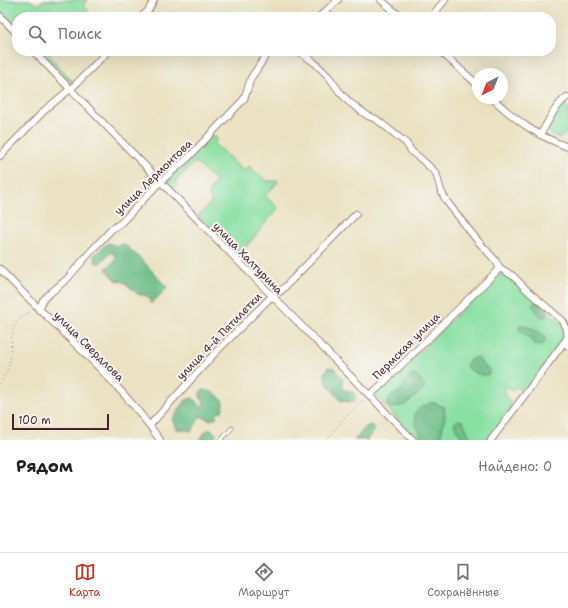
<!DOCTYPE html>
<html lang="ru">
<meta charset="utf-8">
<style>
body{margin:0;font-family:"Shantell Sans",sans-serif;background:#f6f6f6;color:#202124}
.compass{position:absolute;left:472px;top:68px;width:36px;height:36px;border-radius:50%;background:#fff;box-shadow:0 4px 16px #0002;rotate:222deg}
.scale{position:absolute;left:12px;bottom:10px;width:97px;box-sizing:border-box;padding-left:4px;border:2px solid #4a1f2b;border-top:0;font-size:11px;line-height:14px;white-space:nowrap;color:#4a1f2b;-webkit-text-stroke:3px #f6f6f2;paint-order:stroke}
.list{margin:0;padding:0;list-style:none}
h2{display:flex;justify-content:space-between;align-items:center;height:52px;margin:0;padding:0 16px;font-size:17px}
h2 small{font-size:13px;font-weight:400;color:#757577}
.icon{flex:none;width:22px;height:22px;fill:none;stroke:currentColor;stroke-width:2;stroke-linecap:round;stroke-linejoin:round}
.map{position:relative;flex:none;width:568px;height:440px;overflow:hidden}
.search{position:absolute;background:#fff;box-shadow:0 4px 16px #0002;left:12px;right:12px;top:12px;height:44px;display:flex;align-items:center;gap:10px;box-sizing:border-box;padding:0 14px;border-radius:16px;color:#757577;font-size:15px}
.sheet{height:112px;background:#fff}
nav{display:flex;justify-content:space-around;align-items:center;box-sizing:border-box;height:56px;border-top:1px solid #e0e0e0;background:#fff;font-size:11px;color:#757577}
nav a{display:grid;justify-items:center;gap:2px}
nav .on{color:#c8321e}
.map>svg:first-child{display:block}
</style>
<div class="map">
<svg width="568" height="440" viewBox="0 0 568 440">
<rect width="100%" height="100%" fill="#f6f6f2"/>
<filter id="ink" filterUnits="userSpaceOnUse"><feTurbulence type="fractalNoise" baseFrequency=".025" numOctaves="2"/><feDisplacementMap in="SourceGraphic" scale="8" xChannelSelector="R" yChannelSelector="G"/><feConvolveMatrix kernelMatrix="1 2 1 2 8 2 1 2 1" color-interpolation-filters="sRGB"/></filter>
<filter id="wash" filterUnits="userSpaceOnUse"><feTurbulence type="fractalNoise" baseFrequency=".012" numOctaves="4" result="noise"/><feDisplacementMap in="SourceGraphic" scale="16" xChannelSelector="R" yChannelSelector="G"/><feGaussianBlur stdDeviation="0.9" result="paint"/><feColorMatrix in="noise" values="0 0 0 0 0 0 0 0 0 0 0 0 0 0 0 0 0 1.4 0 .05"/><feComposite in="paint" operator="in"/></filter>
<g filter="url(#wash)">
<rect width="100%" height="100%" fill="#eae2c2"/>
<g fill="#89e0a3" stroke="#6a8067">
<polygon points="0,0 29,0 38,5 43,0 87,0 83,5 89,11 83,17 51,17 44,12 39,17 25,8 17,16 17,29 0,11"/>
<polygon points="39,51 52,51 49,55 74,83 71,83"/>
<path d="M 566,105 L 568,108 L 568,132 L 560,138 C 553,136 549,135 548,128 L 558,109 Z"/>
<polygon points="213,134 217,139 214,144 244,171 249,166 267,181 277,181 278,182 265,196 278,208 238,256 198,216 212,201 209,194 212,186 216,181 195,162 176,181 178,184 173,189 168,185 167,180"/>
<polygon points="499,273 511,278 561,323 565,333 562,343 523,393 516,386 512,391 506,386 503,390 507,394 505,396 510,401 510,411 489,440 418,440 380,401 377,397 379,391"/>
</g>
<g fill="#6ebe89" stroke="#5c6e5a">
<polygon points="108,243 117,246 124,244 144,262 167,288 152,303 150,303 150,299 145,295 139,295 124,282 116,280 106,269 117,258 111,252 100,263 96,263 94,255"/>
<polygon points="536,302 548,312 546,317 541,317 533,306 533,304"/>
<polygon points="520,325 525,325 544,335 545,342 541,346 534,344 531,339 519,330"/>
<path d="M 478,357 L 482,364 L 489,370 L 489,374 C 482,377 472,372 466,367 C 468,360 471,359 478,357 Z"/>
<polygon points="329,367 334,368 343,379 343,390 352,391 356,396 354,403 340,400 326,382 325,373"/>
<polygon points="411,375 418,376 425,388 405,405 390,408 387,405 390,397 402,390 405,382"/>
<path d="M 204,390 C 214,392 218,394 224,403 L 222,411 L 217,413 L 216,418 L 210,420 L 200,416 L 192,431 L 177,429 L 172,420 L 186,400 L 193,398 L 203,408 L 204,402 L 200,397 L 200,392 Z"/>
<polygon points="432,402 444,407 445,416 440,440 422,440 419,430 415,424 415,413 418,409"/>
<polygon points="458,420 463,421 469,435 474,440 464,440 456,429 454,424"/>
<polygon points="371,425 375,428 367,440 354,440 358,437 365,427"/>
<polygon points="211,429 217,435 212,440 200,440 206,431"/>
</g>
</g>
<g filter="url(#ink)">
<g fill="none" stroke-linecap="round" stroke-linejoin="round">
<defs>
<polyline id="lane" points="221,440 232,428"/>
<g id="street">
<polyline points="381,0 401,17"/>
<polyline points="0,16 17,34"/>
<polyline points="141,17 148,11 154,0"/>
<polyline points="319,17 338,0"/>
<polyline points="431,17 445,0"/>
<polyline points="33,51 413,440"/>
<polyline points="298,51 315,63 329,77 339,91 349,102 368,116 376,119 406,143 412,152 420,158 436,173 441,191 447,202 477,240 495,260 500,268 513,276 529,292 563,321 567,329 568,346"/>
<polyline points="440,51 478,85"/>
<path d="M 492,98 C 517,121 535,135 568,147"/>
<path d="M 540,135 C 548,123 554,106 567,97"/>
<polyline points="0,156 46,109 75,85 108,51"/>
<path d="M 0,269 C 53,326 116,376 160,440"/>
<polyline points="39,310 43,300 48,295 67,279 92,250 112,229 121,223 160,182 187,159 244,99 251,78 269,51"/>
<polyline points="369,395 377,389 500,268"/>
<polyline points="150,425 215,353 272,296 281,291 356,214"/>
<polyline points="491,440 568,337"/>
</g>
</defs>
<use href="#lane" stroke="#9a8076" stroke-width="4.5"/>
<use href="#street" stroke="#9a8076" stroke-width="8"/>
<g stroke="#9a8076" stroke-width="1" stroke-dasharray="1 3" stroke-linecap="butt">
<path d="M 0,384 C 3,378 8,371 9,365 C 15,340 4,326 31,311"/>
<polyline points="327,440 342,420 364,399"/>
</g>
<use href="#lane" stroke="#fff" stroke-width="3"/>
<use href="#street" stroke="#fff" stroke-width="6"/>
</g>
</g>
<g text-anchor="middle" stroke-width="4" stroke-linejoin="round" paint-order="stroke">
<g font-size="11" fill="#4a1f2b" stroke="#f6f6f2">
<text transform="translate(153 177) rotate(-44)" y="4">улица Лермонтова</text>
<text transform="translate(248 258) rotate(46)" y="4">улица Халтурина</text>
<text transform="translate(219 336) rotate(-46)" y="4">улица 4-й Пятилетки</text>
<text transform="translate(89 346) rotate(45)" y="4">улица Свердлова</text>
<text transform="translate(406 346) rotate(-45)" y="4">Пермская улица</text>
</g>
</g>
</svg>
<svg class="compass" viewBox="-18 -18 36 36"><path d="M0-13l5 13h-10z" fill="#e53935"/><path d="M0 13l5-13h-10z" fill="#757577"/></svg>
<div class="scale">100 m</div>
<div class="search"><svg class="icon" aria-label="search" viewBox="0 0 24 24"><circle cx="10" cy="10" r="6"/><path d="M15 15l6 6"/></svg>Поиск</div>
</div>
<section class="sheet">
<h2>Рядом<small>Найдено: 0</small></h2>
<ul class="list">
</ul>
</section>
<nav>
<a class="on"><svg class="icon" aria-label="map" viewBox="0 0 24 24"><path d="M3 6l6-2 6 2 6-2v14l-6 2-6-2-6 2zM9 4v14M15 6v14"/></svg>Карта</a>
<a><svg class="icon" aria-label="directions" viewBox="0 0 24 24"><path d="M12 3l9 9-9 9-9-9zM9 14v-3h6M13 9l2 2-2 2"/></svg>Маршрут</a>
<a><svg class="icon" aria-label="saved" viewBox="0 0 24 24"><path d="M7 4h10v16l-5-4-5 4z"/></svg>Сохранённые</a>
</nav>
